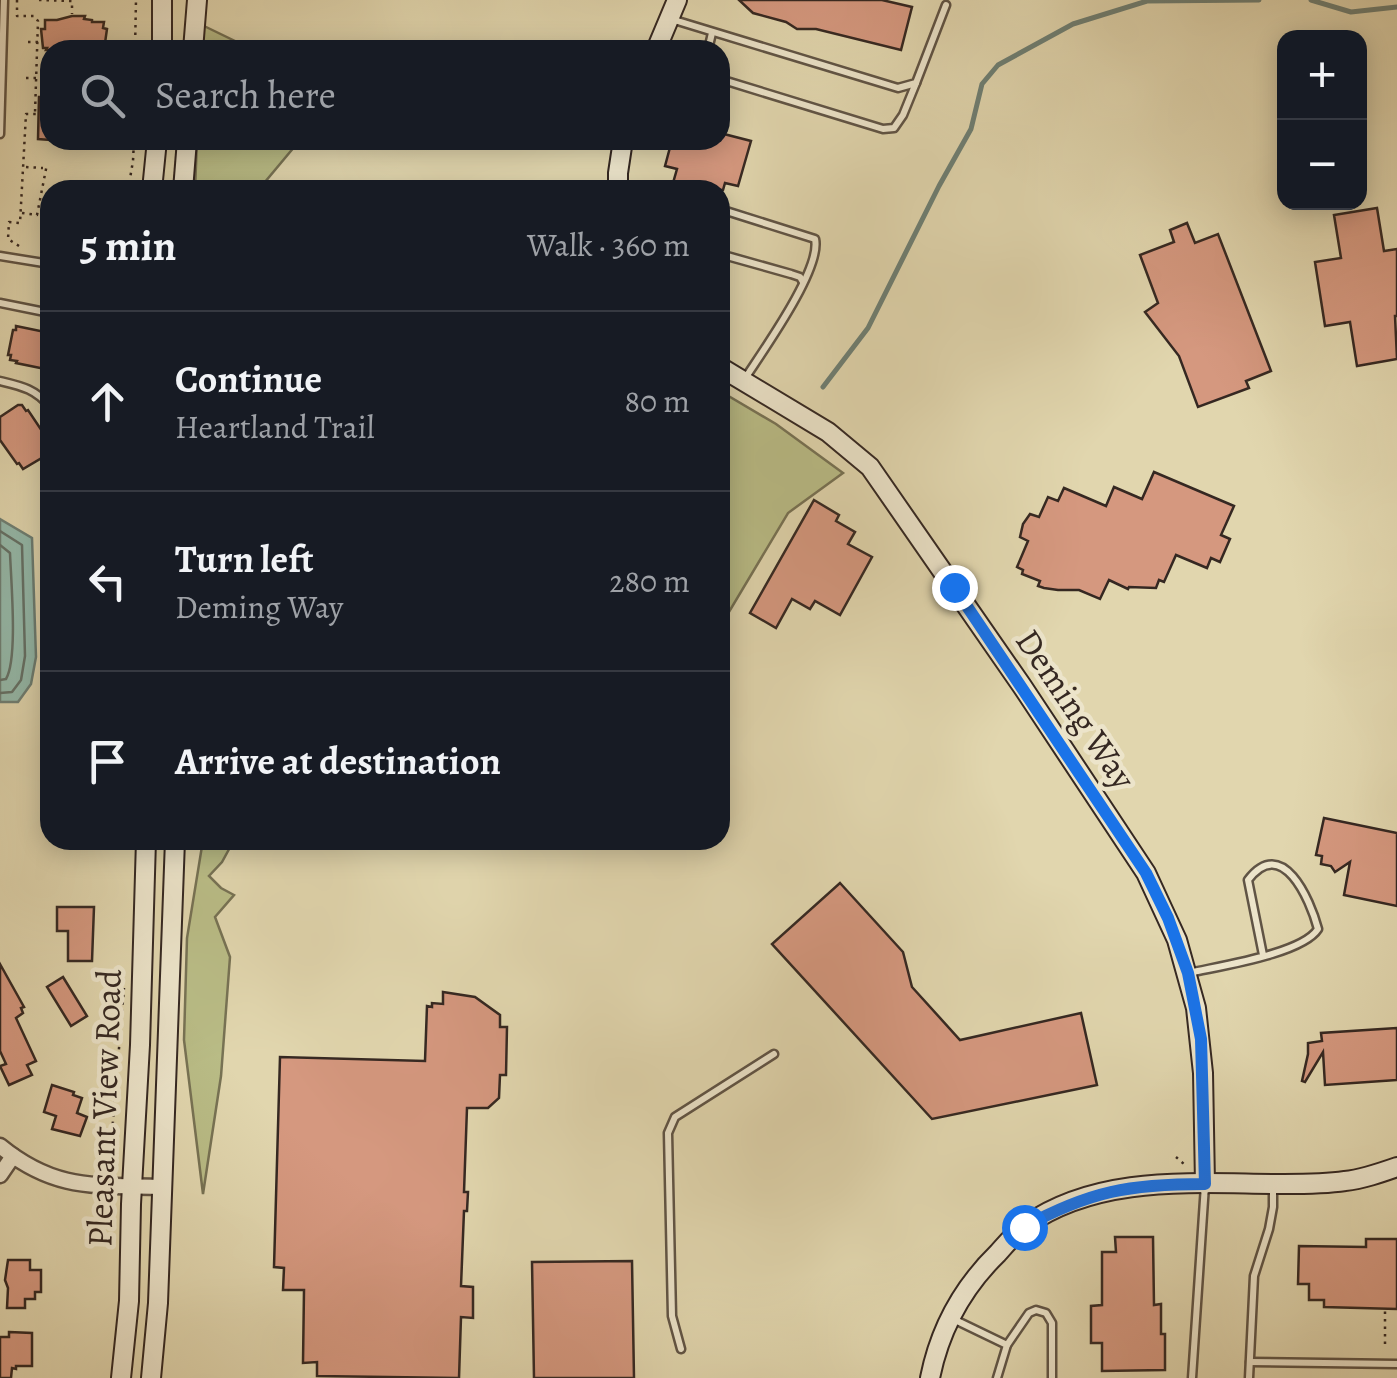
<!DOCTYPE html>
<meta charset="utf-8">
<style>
body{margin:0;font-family:Alegreya,serif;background:#242831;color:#f1f3f6}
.controls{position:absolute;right:30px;top:30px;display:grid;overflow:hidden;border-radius:20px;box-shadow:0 5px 25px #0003}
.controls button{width:90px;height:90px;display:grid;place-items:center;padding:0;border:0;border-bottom:2px solid #363941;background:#171b24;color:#f1f3f6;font:50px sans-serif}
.stop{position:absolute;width:30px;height:30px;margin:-22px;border:8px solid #1a73e8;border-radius:50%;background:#fff}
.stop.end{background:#1a73e8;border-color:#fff;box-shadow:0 2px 10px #0008}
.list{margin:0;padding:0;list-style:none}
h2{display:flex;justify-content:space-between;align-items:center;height:130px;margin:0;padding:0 40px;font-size:42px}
h2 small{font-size:32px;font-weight:400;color:#9ea1a6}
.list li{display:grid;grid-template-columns:65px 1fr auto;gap:30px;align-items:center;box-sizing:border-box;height:180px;padding:0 40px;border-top:2px solid #363941}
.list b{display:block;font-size:38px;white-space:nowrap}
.list p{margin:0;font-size:32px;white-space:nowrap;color:#9ea1a6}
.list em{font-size:32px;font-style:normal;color:#9ea1a6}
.icon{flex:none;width:55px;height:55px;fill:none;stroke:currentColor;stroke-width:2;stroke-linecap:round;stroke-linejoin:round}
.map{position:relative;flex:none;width:1397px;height:1378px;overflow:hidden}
.search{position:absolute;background:#171b24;box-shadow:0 5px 25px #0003;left:40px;top:40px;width:690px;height:110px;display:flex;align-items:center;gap:25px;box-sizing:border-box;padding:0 35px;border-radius:30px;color:#9ea1a6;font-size:38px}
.panel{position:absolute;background:#171b24;box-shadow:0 5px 25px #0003;left:40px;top:180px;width:690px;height:670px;border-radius:30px}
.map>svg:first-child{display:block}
</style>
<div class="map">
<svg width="1397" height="1378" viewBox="0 0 1397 1378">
<rect width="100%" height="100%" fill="#e1d6ae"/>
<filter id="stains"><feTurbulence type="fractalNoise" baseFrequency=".002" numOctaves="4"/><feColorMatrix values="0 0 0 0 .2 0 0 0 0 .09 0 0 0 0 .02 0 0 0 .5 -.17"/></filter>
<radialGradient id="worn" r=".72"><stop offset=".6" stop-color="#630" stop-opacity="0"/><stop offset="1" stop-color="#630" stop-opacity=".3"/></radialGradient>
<g fill="#b9bc86" stroke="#777254" stroke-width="2.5">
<polygon points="202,25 239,43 239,50 201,50"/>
<polygon points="197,140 300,140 260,188 261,190 195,190"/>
<polygon points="720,391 776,424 843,473 788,513 720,627"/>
<polygon points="203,840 234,840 222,862 209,876 221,888 234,895 215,917 230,957 221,1076 203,1194 184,1040 187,938"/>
</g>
<polygon fill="#94b9aa" stroke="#6e7f74" stroke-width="2.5" points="0,519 32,538 36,657 31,684 18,702 0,702"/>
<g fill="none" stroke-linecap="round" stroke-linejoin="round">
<g stroke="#647066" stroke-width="2.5">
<polyline points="0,531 22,545 25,656 21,680 12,692 0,693"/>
<path d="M 0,545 L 10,553 C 11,581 18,659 6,679 L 0,680"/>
</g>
<g stroke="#6e7f74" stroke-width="5">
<polyline points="1311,0 1351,12 1397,7"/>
<polyline points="823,387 868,328 939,186 971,129 982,84 998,65 1073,24 1147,1 1259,0"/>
</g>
</g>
<g fill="#d5987f" stroke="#352822" stroke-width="2.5">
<polygon points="739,0 882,0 912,7 901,50 816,29 797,29 786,22 753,13"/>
<polygon points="72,16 85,16 84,19 92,20 92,22 104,22 103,28 107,29 104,50 46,50 47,48 43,48 41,29 45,29 45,20 57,20"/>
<polygon points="39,97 50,97 50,140 38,139"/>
<polygon points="720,133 751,141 738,186 725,183 723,190 671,190 677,169 665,166 672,140 720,140"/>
<polygon points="1377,208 1384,251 1397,249 1397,316 1395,316 1397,359 1357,366 1350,322 1325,326 1315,262 1341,258 1334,215"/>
<polygon points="1187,223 1195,243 1218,234 1271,371 1246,381 1249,388 1198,407 1179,356 1145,312 1158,303 1140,255 1174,242 1170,230"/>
<polygon points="16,326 50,333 50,370 16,363 17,361 10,360 11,355 8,355 13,330 16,330"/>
<polygon points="18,405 22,405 26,411 28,410 50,443 50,453 23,469 19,463 17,464 0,440 0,417"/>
<polygon points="1154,472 1234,506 1221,535 1230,539 1220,562 1211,558 1207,568 1176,555 1164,582 1159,580 1156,588 1129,587 1128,589 1109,580 1100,599 1079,590 1058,590 1044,588 1038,586 1040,581 1022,574 1023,570 1017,567 1028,541 1020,537 1023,524 1030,514 1039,517 1048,497 1058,501 1064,488 1106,506 1114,487 1142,499"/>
<polygon points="814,500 839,515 836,521 855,532 848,544 872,557 840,615 815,601 810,609 792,599 776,628 750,613"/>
<polygon points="1324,818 1397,833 1397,906 1344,895 1350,862 1335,872 1331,866 1321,864 1322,856 1316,855"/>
<polygon points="840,883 903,952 912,987 960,1040 1081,1013 1097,1085 932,1119 772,944"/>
<polygon points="57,907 94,907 92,961 68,961 68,931 57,931"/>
<polygon points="0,964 24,1007 21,1008 23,1013 16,1018 36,1061 27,1065 32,1075 9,1085 0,1066 6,1064 0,1051"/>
<polygon points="63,977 87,1016 71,1026 47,987"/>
<polygon points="443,992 475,997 500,1015 500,1027 507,1027 506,1075 500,1075 499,1098 488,1108 467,1108 464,1192 468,1192 467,1211 464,1211 461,1286 473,1287 473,1318 461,1317 459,1378 317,1376 317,1362 303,1363 304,1290 283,1290 284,1268 274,1267 280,1057 425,1061 427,1006 432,1007 432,1003 443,1004"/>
<polygon points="1397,1028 1397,1080 1325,1085 1323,1052 1305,1082 1302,1081 1308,1054 1308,1043 1322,1041 1321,1033"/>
<polygon points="52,1085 74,1092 73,1095 82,1098 77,1113 87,1117 80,1136 52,1129 56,1116 44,1112"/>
<polygon points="1115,1237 1153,1237 1154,1305 1161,1304 1161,1334 1165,1334 1165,1370 1102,1371 1102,1343 1091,1343 1091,1306 1102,1305 1102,1252 1116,1252"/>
<polygon points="1366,1239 1397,1239 1397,1309 1324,1307 1324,1300 1309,1300 1309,1284 1298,1284 1299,1246 1366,1247"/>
<polygon points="8,1260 30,1260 30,1270 41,1270 41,1292 35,1292 35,1299 25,1299 25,1308 7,1308 8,1288 5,1280"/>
<polygon points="632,1261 634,1378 534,1378 532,1262"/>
<polygon points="9,1332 32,1333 32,1366 16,1366 16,1369 12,1368 11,1378 0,1378 0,1337 9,1337"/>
</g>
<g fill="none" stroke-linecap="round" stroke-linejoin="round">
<defs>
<g id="lane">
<polyline points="671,19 898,88 916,83 946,5"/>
<polyline points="708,50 712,33"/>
<polyline points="720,79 883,129 894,128 903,115 916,83"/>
<polyline points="0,134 4,0"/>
<path d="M 720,219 L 723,210 L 815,239 C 822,269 762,352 744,380"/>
<polyline points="720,254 791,274 800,277 803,282"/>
<polyline points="0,256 50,264"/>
<polyline points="0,303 50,313"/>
<path d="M 0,381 C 21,386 36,389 50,407"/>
<path d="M 1189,973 C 1219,966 1302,954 1318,929 C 1310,899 1282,835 1248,880 L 1263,955"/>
<polyline points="951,1318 1007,1345 997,1378"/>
<polyline points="1007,1345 1029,1313 1036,1310 1046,1313 1052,1323 1052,1378"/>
<polyline points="681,1349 672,1316 668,1133 675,1117 774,1054"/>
<polyline points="1250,1362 1397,1364"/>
<polyline points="1192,1378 1205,1185"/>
<polyline points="1249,1378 1254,1276 1269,1229 1273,1207 1273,1185"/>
</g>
<g id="street">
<path d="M 0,1146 C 55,1191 95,1185 161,1187"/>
<polyline points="0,1175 13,1156"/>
</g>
<g id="secondary">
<polyline points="162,50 162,0"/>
<polyline points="193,50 197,0"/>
<polyline points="656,50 677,0"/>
<polyline points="152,190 157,140"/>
<polyline points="183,190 187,140"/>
<polyline points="618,190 618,173 623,140"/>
<polyline points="720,367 828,432 870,467 1022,686 1146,873 1177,940 1196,1008 1203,1073 1205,1184"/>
<polyline points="121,1378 129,1301 131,1204 140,1045 146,840"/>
<polyline points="151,1378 158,1303 175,840"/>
<path d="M 930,1378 C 940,1328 962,1288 998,1253 C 1006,1244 1015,1233 1025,1226 C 1100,1173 1198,1184 1284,1184 C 1305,1184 1325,1184 1345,1181 C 1363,1179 1380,1173 1397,1167"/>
</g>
</defs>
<use href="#lane" stroke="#605445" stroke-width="11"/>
<use href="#street" stroke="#605445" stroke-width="19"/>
<use href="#secondary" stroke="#352822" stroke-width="22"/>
<g stroke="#352822" stroke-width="2.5" stroke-dasharray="2.5 5" stroke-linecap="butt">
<polyline points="17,0 17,16 34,16 38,21 35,113"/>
<polyline points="39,0 72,1 72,14"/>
<polyline points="28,42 42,42"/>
<polyline points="135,50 136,0"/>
<polyline points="26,78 40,78"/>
<polyline points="26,167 43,168"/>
<polyline points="128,190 133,161 134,140"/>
<polyline points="22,213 37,215 47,164"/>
<polyline points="19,246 8,239 9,222 20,223 26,114 39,114"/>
<polyline points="1176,1157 1184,1164"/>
<polyline points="109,1169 124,988"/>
<polyline points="1385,1344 1385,1310"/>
</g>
<use href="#lane" stroke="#ece4ca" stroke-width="6"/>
<use href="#street" stroke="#ece4ca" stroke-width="14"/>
<use href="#secondary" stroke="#ece4ca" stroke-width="18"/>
</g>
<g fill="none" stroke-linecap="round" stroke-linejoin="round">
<path stroke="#1a73e8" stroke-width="12" d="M 954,587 L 1146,873 L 1168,918 L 1188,973 L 1201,1039 L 1205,1184 C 1130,1184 1090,1191 1024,1227"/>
</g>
<g text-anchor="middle" stroke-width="9" stroke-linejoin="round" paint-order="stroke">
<g font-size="35" fill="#352822" stroke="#ece4ca">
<text transform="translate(1076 709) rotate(56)" y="12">Deming Way</text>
<text transform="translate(104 1108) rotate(-88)" y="12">Pleasant View Road</text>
</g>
</g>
<rect width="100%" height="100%" filter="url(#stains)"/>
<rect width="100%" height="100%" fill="url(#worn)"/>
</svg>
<div class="controls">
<button>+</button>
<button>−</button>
</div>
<div class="stop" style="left:1024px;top:1227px"></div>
<div class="stop end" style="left:954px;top:587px"></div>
<div class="search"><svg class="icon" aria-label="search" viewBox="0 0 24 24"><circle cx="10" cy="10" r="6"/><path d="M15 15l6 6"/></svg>Search here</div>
<section class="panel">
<h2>5 min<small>Walk · 360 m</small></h2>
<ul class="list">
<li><svg class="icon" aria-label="ahead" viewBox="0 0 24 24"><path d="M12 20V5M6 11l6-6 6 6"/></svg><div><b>Continue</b><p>Heartland Trail</p></div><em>80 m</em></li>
<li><svg class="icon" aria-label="left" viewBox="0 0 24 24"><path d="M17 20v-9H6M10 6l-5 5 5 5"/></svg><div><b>Turn left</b><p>Deming Way</p></div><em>280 m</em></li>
<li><svg class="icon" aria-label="arrive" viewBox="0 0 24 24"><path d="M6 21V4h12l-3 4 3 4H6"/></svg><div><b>Arrive at destination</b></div></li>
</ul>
</section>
</div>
